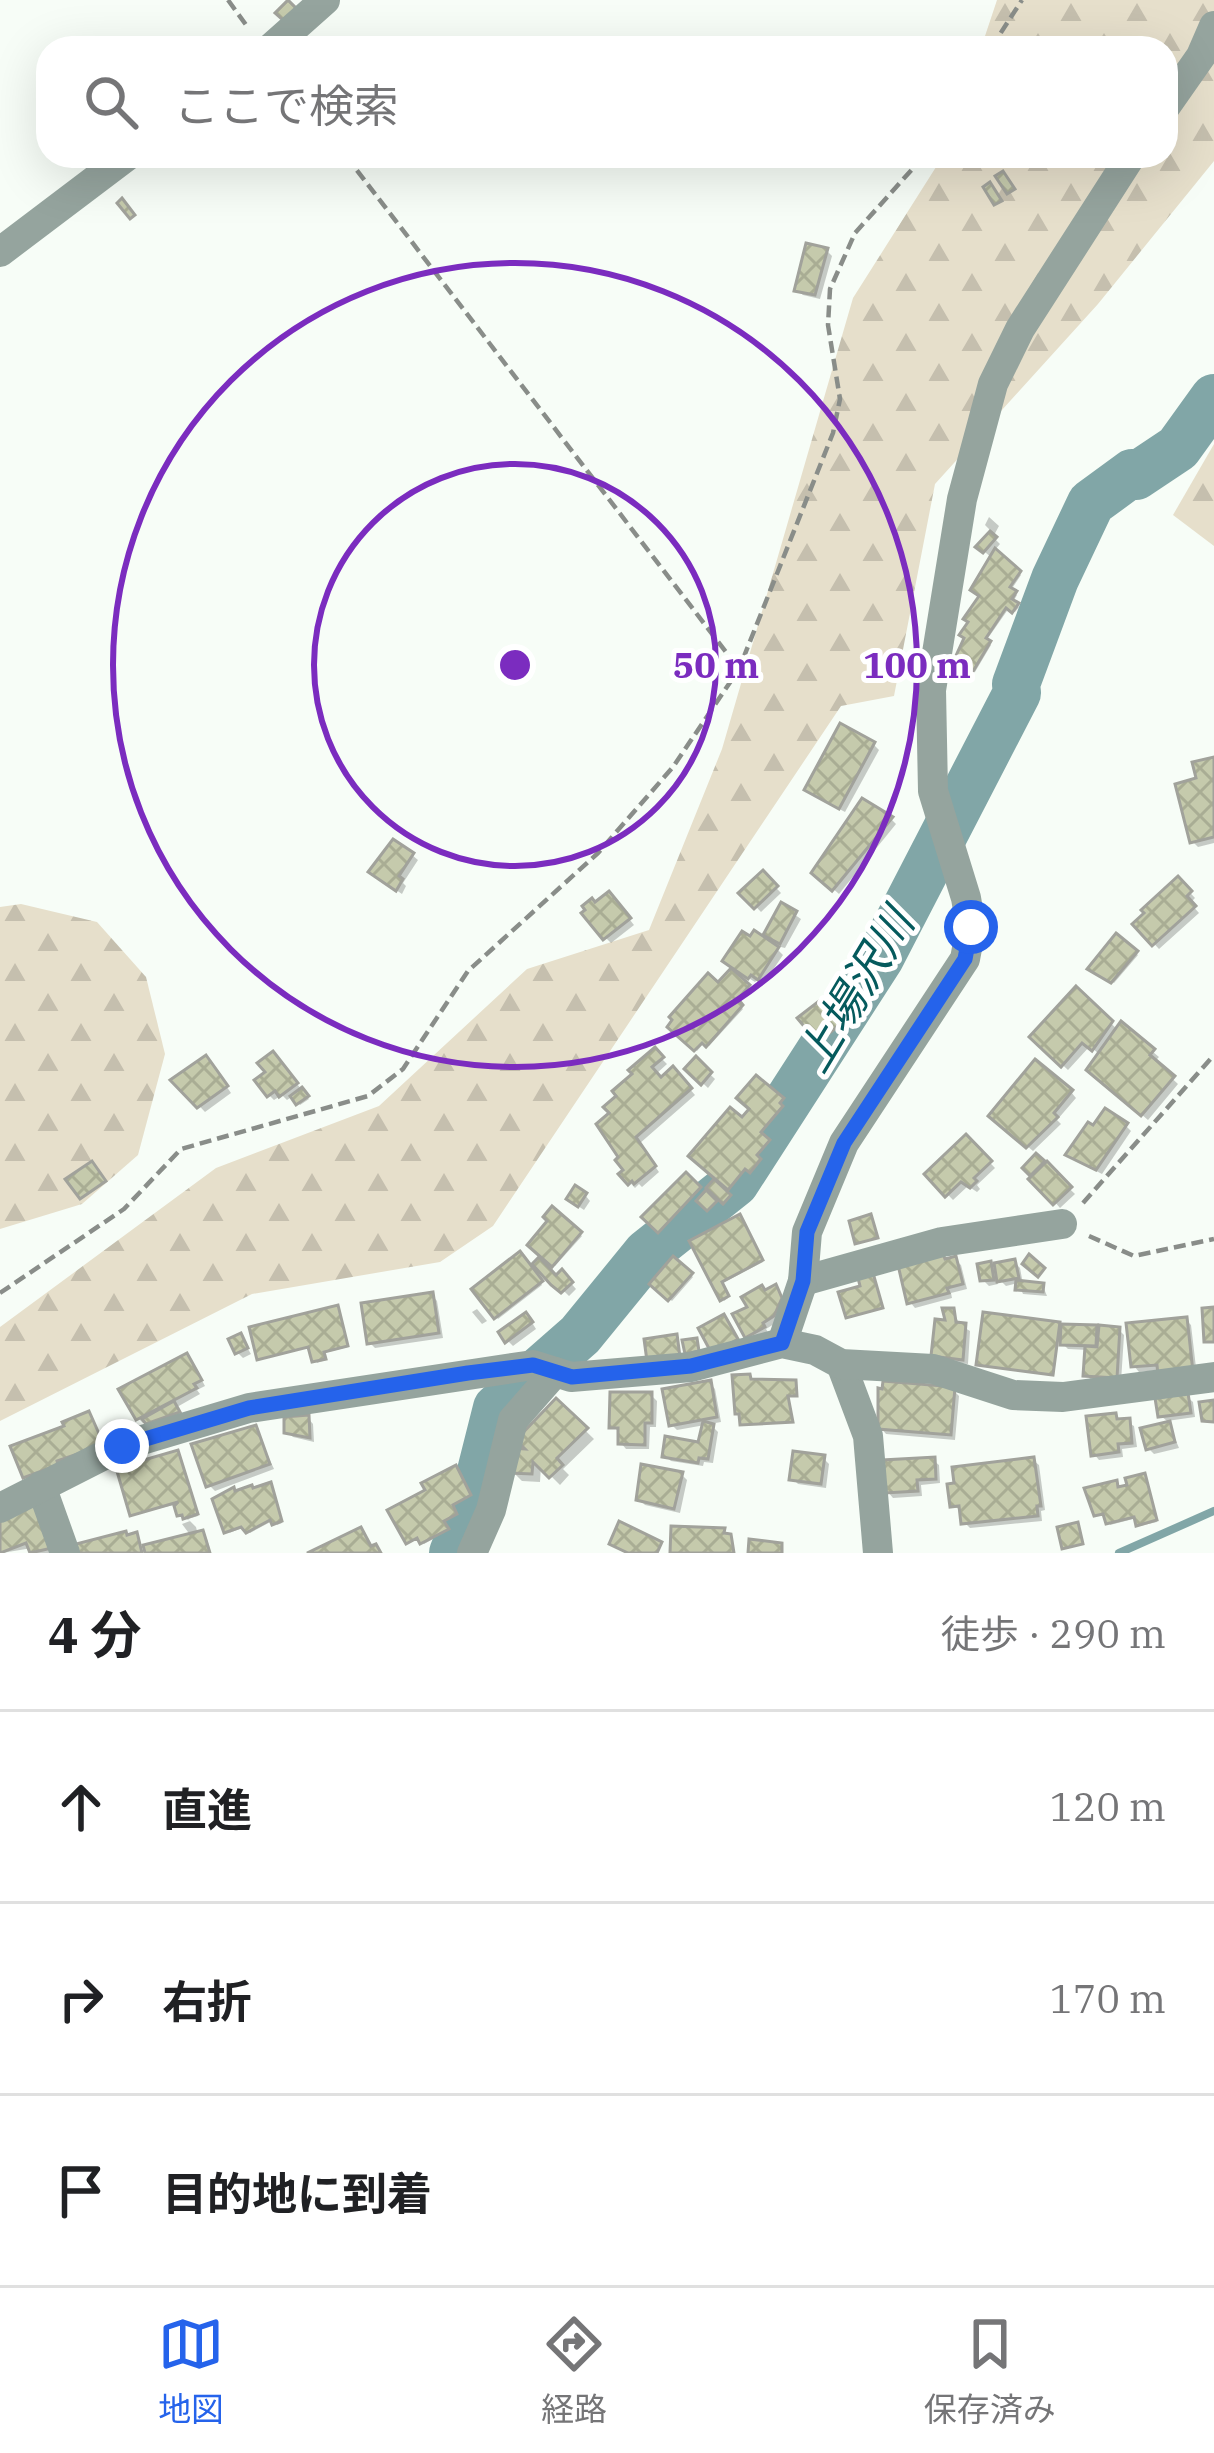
<!DOCTYPE html>
<html lang="ja">
<meta charset="utf-8">
<style>
body{margin:0;font-family:"IBM Plex Serif","Noto Sans JP",serif;background:#f6f6f6;color:#202124}
.stop{position:absolute;width:36px;height:36px;margin:-27px;border:9px solid #2563eb;border-radius:50%;background:#fff}
.stop.end{background:#2563eb;border-color:#fff;box-shadow:0 3px 12px #0008}
.list{margin:0;padding:0;list-style:none}
h2{display:flex;justify-content:space-between;align-items:center;height:156px;margin:0;padding:0 48px;font-size:51px}
h2 small{font-size:39px;font-weight:400;color:#757577}
.list li{display:grid;grid-template-columns:78px 1fr auto;gap:36px;align-items:center;box-sizing:border-box;height:192px;padding:0 48px;border-top:3px solid #e0e0e0}
.list b{display:block;font-size:45px;white-space:nowrap}
.list em{font-size:39px;font-style:normal;color:#757577}
.icon{flex:none;width:66px;height:66px;fill:none;stroke:currentColor;stroke-width:2;stroke-linecap:round;stroke-linejoin:round}
.map{position:relative;flex:none;width:1214px;height:1553px;overflow:hidden}
.search{position:absolute;background:#fff;box-shadow:0 12px 48px #0002;left:36px;right:36px;top:36px;height:132px;display:flex;align-items:center;gap:30px;box-sizing:border-box;padding:0 42px;border-radius:36px;color:#757577;font-size:45px}
.sheet{height:732px;background:#fff}
nav{display:flex;justify-content:space-around;align-items:center;box-sizing:border-box;height:168px;border-top:3px solid #e0e0e0;background:#fff;font-size:33px;color:#757577}
nav a{display:grid;justify-items:center;gap:6px}
nav .on{color:#2563eb}
.map>svg:first-child{display:block}
</style>
<div class="map">
<svg width="1214" height="1553" viewBox="0 0 1214 1553">
<defs>
<pattern id="forest-firs" width="22" height="20" patternUnits="userSpaceOnUse" patternTransform="scale(3)"><rect width="22" height="20" fill="#e6dfcb"/><path d="M5 1l3.5 6h-7zM16 11l3.5 6h-7z" fill="#c5bfae"/></pattern>
<pattern id="building-cross-hatch" width="8" height="8" patternUnits="userSpaceOnUse" patternTransform="scale(3)"><rect width="8" height="8" fill="#c5caac"/><path d="M0 0l8 8M0 8l8-8" fill="none" stroke="#a9ad94"/></pattern>
</defs>
<rect width="100%" height="100%" fill="#f7fdf7"/>
<g fill="url(#forest-firs)">
<polygon points="997,0 1214,0 1214,161 1098,304 935,484 894,696 841,706 493,1226 440,1262 252,1294 0,1421 0,1327 216,1168 379,1106 527,969 649,930 722,749 853,298 943,156 1166,156 1166,48 981,48"/>
<polygon points="1214,444 1214,546 1173,515"/>
<polygon points="21,904 97,922 146,977 165,1054 138,1155 82,1204 0,1229 0,907"/>
</g>
<g fill="#0003">
<polygon points="827,251 832,256 820,299 803,295 797,290"/>
<polygon points="989,517 999,526 993,537 1000,544 994,551 1021,575 1011,590 1017,595 1013,602 1019,607 1015,612 1009,608 986,641 991,645 975,672 958,659 992,558 979,547 992,532 985,525"/>
<polygon points="873,744 879,750 845,812 813,795"/>
<polygon points="1214,760 1214,843 1198,847 1193,842 1200,781"/>
<polygon points="891,819 896,824 839,894 814,872"/>
<polygon points="412,855 418,860 403,883 406,886 402,894 377,877"/>
<polygon points="763,874 781,893 761,912 743,893"/>
<polygon points="1178,880 1195,898 1190,903 1199,913 1159,949 1136,924"/>
<polygon points="614,900 634,925 611,943 606,938"/>
<polygon points="782,906 801,919 785,948 773,945 783,955 764,983 758,979 755,982 731,967 763,940"/>
<polygon points="1116,937 1138,955 1114,983 1091,968"/>
<polygon points="731,972 750,989 737,1003 743,1009 709,1046 705,1042 697,1051 671,1027"/>
<polygon points="1076,991 1118,1030 1121,1025 1153,1052 1159,1057 1154,1062 1178,1084 1148,1120 1090,1070 1100,1055 1090,1046 1068,1070 1033,1037"/>
<polygon points="819,1005 842,1032 825,1046 802,1019"/>
<polygon points="654,1051 667,1064 656,1074 661,1081 673,1070 695,1095 639,1144 659,1172 642,1187 639,1184 635,1188 622,1174 628,1170 613,1113"/>
<polygon points="278,1060 309,1099 300,1105 293,1096 287,1100 282,1095 274,1100 269,1095"/>
<polygon points="696,1061 715,1079 708,1088 688,1069"/>
<polygon points="211,1064 231,1093 205,1112 175,1080"/>
<polygon points="757,1079 787,1106 783,1110 786,1114 764,1140 773,1148 761,1163 765,1167 757,1176 752,1172 730,1199 734,1203 731,1207 725,1202 714,1215 699,1200 665,1236 645,1217 686,1177 705,1195 718,1179 742,1121 752,1109"/>
<polygon points="1071,1092 1076,1098 1057,1120 1061,1124 1033,1151 992,1116"/>
<polygon points="1126,1126 1131,1131 1102,1174 1075,1160"/>
<polygon points="966,1138 995,1168 977,1185 980,1189 977,1192 968,1186 953,1200 928,1174"/>
<polygon points="1036,1157 1075,1194 1060,1208 1026,1168"/>
<polygon points="585,1195 590,1201 584,1210 575,1204"/>
<polygon points="553,1210 582,1236 555,1266 531,1244 551,1221"/>
<polygon points="741,1220 763,1262 721,1284 728,1298 724,1301 693,1243"/>
<polygon points="520,1255 542,1285 498,1319 475,1290"/>
<polygon points="674,1260 693,1277 672,1301 653,1284"/>
<polygon points="955,1260 961,1265 967,1289 951,1293 952,1298 915,1308 910,1302"/>
<polygon points="1014,1262 1020,1268 1023,1284 1043,1286 1047,1296 1023,1294 1018,1283 1006,1286 997,1277 998,1284 989,1286 983,1280 990,1264 999,1273"/>
<polygon points="536,1264 556,1279 562,1273 576,1289 569,1296"/>
<polygon points="775,1288 786,1305 779,1321 766,1329 769,1334 747,1337 765,1293"/>
<polygon points="432,1295 437,1301 443,1338 375,1348 370,1343"/>
<polygon points="477,1309 487,1321 482,1324 472,1312"/>
<polygon points="339,1310 348,1347 324,1353 326,1360 317,1363 311,1347 260,1358"/>
<polygon points="953,1311 960,1325 970,1331 968,1364 939,1361"/>
<polygon points="1186,1320 1191,1325 1197,1376 1160,1370 1139,1372 1134,1366"/>
<polygon points="531,1321 536,1329 513,1346 508,1341"/>
<polygon points="1058,1325 1119,1330 1124,1335 1121,1382 1091,1380 1086,1374 1088,1350 1068,1349 1058,1339 1054,1376 979,1364"/>
<polygon points="240,1336 251,1354 243,1358 238,1353"/>
<polygon points="192,1362 205,1386 197,1390 200,1394 177,1407 183,1417 143,1423 138,1418"/>
<polygon points="710,1383 715,1389 721,1422 710,1424 718,1432 713,1463 704,1462 703,1466 671,1461 665,1456 700,1445 705,1425 677,1430 671,1424"/>
<polygon points="953,1390 959,1396 955,1440 886,1434 881,1428"/>
<polygon points="651,1395 657,1401 656,1427 650,1427 649,1449 626,1449 621,1443 621,1432 612,1427"/>
<polygon points="1187,1397 1193,1402 1195,1417 1167,1421 1161,1416"/>
<polygon points="556,1402 594,1439 563,1469 569,1475 560,1485 541,1466 540,1482 522,1481 513,1472 533,1453"/>
<polygon points="1115,1416 1134,1426 1137,1447 1122,1449 1123,1457 1099,1460 1094,1454"/>
<polygon points="308,1418 313,1424 314,1442 293,1437 287,1431"/>
<polygon points="1169,1424 1179,1448 1154,1454 1148,1448"/>
<polygon points="255,1428 274,1469 215,1491 209,1485"/>
<polygon points="179,1455 198,1516 188,1519 196,1527 198,1535 207,1539 211,1553 148,1553 191,1536 182,1524 190,1521 180,1515 177,1504 133,1515"/>
<polygon points="823,1458 829,1464 826,1488 798,1484 793,1479"/>
<polygon points="933,1460 939,1465 940,1483 921,1485 922,1496 893,1498 888,1492"/>
<polygon points="1033,1460 1039,1465 1045,1510 1041,1511 1042,1521 970,1528 964,1522 963,1511 953,1506"/>
<polygon points="457,1470 471,1497 452,1508 457,1516 444,1523 448,1531 424,1544 421,1539"/>
<polygon points="682,1475 687,1480 680,1513 645,1505 639,1499"/>
<polygon points="1144,1476 1157,1522 1140,1526 1137,1518 1110,1525 1106,1515 1097,1514 1116,1483 1119,1490"/>
<polygon points="272,1487 282,1523 277,1525 274,1520 250,1533 245,1527 229,1533"/>
<polygon points="33,1509 55,1553 34,1553 32,1548 2,1553 0,1523"/>
</g>
<g fill="none" stroke-linecap="round" stroke-linejoin="round">
<polyline stroke="#81a6a7" stroke-width="8" points="1119,1553 1214,1511"/>
<polyline stroke="#81a6a7" stroke-width="48" points="453,1553 473,1503 497,1408 580,1335 647,1253 735,1183 880,958 1017,693 1016,684 1055,579 1091,503 1132,473 1136,476 1178,448 1214,398"/>
</g>
<g fill="url(#building-cross-hatch)" stroke="#a1a29b" stroke-width="3">
<polygon points="288,0 297,9 284,21 275,13"/>
<polygon points="1003,171 1015,189 1007,194 995,176"/>
<polygon points="990,182 1002,201 994,205 983,187"/>
<polygon points="122,198 135,215 130,219 117,203"/>
<polygon points="806,243 828,248 815,295 794,291"/>
<polygon points="990,531 997,537 983,553 975,547"/>
<polygon points="995,548 1021,571 1010,587 1017,591 1012,599 1019,603 1012,613 1006,608 986,638 991,641 972,673 954,660 964,638 959,635 968,622 963,619 979,596 970,590"/>
<polygon points="840,723 875,742 839,809 804,790"/>
<polygon points="1214,757 1214,837 1190,843 1175,784 1196,778 1192,762"/>
<polygon points="862,798 893,817 832,891 811,873"/>
<polygon points="393,839 414,853 399,876 403,879 396,891 368,872"/>
<polygon points="763,870 778,886 754,909 738,893"/>
<polygon points="1178,876 1192,891 1187,896 1196,906 1152,946 1132,924 1144,913 1141,910"/>
<polygon points="609,891 631,918 603,940 581,913 585,910 582,906 592,898 595,902"/>
<polygon points="781,902 797,911 780,944 763,935"/>
<polygon points="754,930 779,947 758,980 751,975 748,979 722,961 742,931 750,936"/>
<polygon points="1116,933 1138,951 1111,983 1087,969"/>
<polygon points="731,968 750,985 738,999 743,1005 706,1047 702,1043 694,1051 667,1027 672,1020 669,1017 708,973 718,982"/>
<polygon points="1076,986 1113,1021 1092,1051 1082,1043 1061,1067 1029,1037"/>
<polygon points="819,1001 839,1025 818,1043 797,1018"/>
<polygon points="1121,1021 1155,1049 1150,1055 1175,1076 1141,1116 1086,1070"/>
<polygon points="655,1047 664,1057 652,1067 661,1077 673,1066 692,1088 636,1137 656,1166 634,1184 632,1181 628,1185 618,1174 623,1170 615,1160 618,1157 596,1124 609,1113 603,1107 616,1096 612,1091 632,1074 628,1070"/>
<polygon points="273,1051 298,1083 279,1097 275,1091 267,1097 254,1080 265,1072 257,1063"/>
<polygon points="206,1055 228,1086 197,1108 170,1080"/>
<polygon points="696,1056 712,1072 701,1085 684,1069"/>
<polygon points="1035,1059 1073,1090 1054,1113 1058,1117 1026,1148 988,1116"/>
<polygon points="756,1075 784,1098 780,1103 783,1106 761,1132 770,1140 757,1155 761,1159 750,1173 745,1169 728,1190 688,1156 730,1107 742,1117 749,1109 736,1098"/>
<polygon points="302,1087 309,1096 296,1105 290,1096"/>
<polygon points="1105,1108 1128,1123 1096,1170 1065,1155 1088,1122 1093,1125"/>
<polygon points="966,1134 992,1161 974,1178 977,1181 970,1188 961,1182 945,1197 924,1174"/>
<polygon points="1036,1153 1045,1161 1030,1176 1022,1168"/>
<polygon points="92,1161 106,1181 80,1199 65,1179"/>
<polygon points="1047,1161 1072,1187 1053,1205 1028,1179"/>
<polygon points="686,1172 701,1187 658,1233 641,1217"/>
<polygon points="714,1179 731,1195 723,1204 706,1188"/>
<polygon points="575,1185 587,1193 578,1207 566,1199"/>
<polygon points="706,1190 717,1201 707,1211 696,1201"/>
<polygon points="552,1206 582,1232 552,1267 527,1245 547,1221 543,1217"/>
<polygon points="740,1214 763,1260 722,1282 729,1296 720,1301 689,1241"/>
<polygon points="871,1214 878,1238 855,1244 849,1221"/>
<polygon points="520,1251 543,1281 494,1319 471,1289"/>
<polygon points="943,1254 945,1259 956,1256 963,1284 947,1288 949,1293 907,1304 898,1265"/>
<polygon points="1029,1254 1045,1268 1038,1277 1022,1264"/>
<polygon points="673,1256 693,1273 668,1301 649,1284"/>
<polygon points="539,1257 556,1275 562,1269 573,1282 561,1293 551,1285 532,1264"/>
<polygon points="1015,1259 1019,1278 997,1282 994,1263"/>
<polygon points="991,1261 994,1280 980,1281 977,1264"/>
<polygon points="873,1273 883,1308 846,1318 838,1292 860,1286 858,1278"/>
<polygon points="1016,1280 1044,1283 1043,1292 1015,1290"/>
<polygon points="776,1284 782,1298 774,1316 763,1323 765,1327 745,1338 732,1314 747,1307 741,1297 762,1285 765,1290"/>
<polygon points="433,1292 439,1333 367,1344 361,1303"/>
<polygon points="338,1305 348,1346 324,1352 326,1359 312,1362 308,1347 257,1360 249,1327"/>
<polygon points="1214,1307 1214,1342 1204,1342 1202,1308"/>
<polygon points="942,1308 954,1308 956,1322 966,1323 963,1360 931,1356 935,1319 945,1320"/>
<polygon points="526,1312 533,1322 505,1343 498,1332"/>
<polygon points="983,1312 1060,1322 1053,1375 976,1365"/>
<polygon points="724,1314 738,1339 712,1354 698,1328"/>
<polygon points="1187,1317 1193,1372 1158,1375 1157,1365 1131,1367 1126,1323"/>
<polygon points="1061,1324 1097,1325 1096,1346 1060,1345"/>
<polygon points="1099,1325 1120,1327 1117,1378 1083,1376 1085,1346 1097,1347"/>
<polygon points="241,1333 248,1348 235,1354 228,1339"/>
<polygon points="677,1334 680,1357 647,1361 644,1339"/>
<polygon points="697,1338 699,1351 685,1354 682,1340"/>
<polygon points="187,1353 202,1380 194,1384 197,1388 136,1420 118,1389"/>
<polygon points="750,1374 751,1379 796,1380 797,1396 788,1396 793,1422 740,1425 739,1414 735,1414 732,1375"/>
<polygon points="711,1380 717,1417 669,1426 662,1389"/>
<polygon points="883,1381 955,1387 951,1435 878,1429 878,1388 882,1389"/>
<polygon points="610,1392 652,1392 652,1423 645,1423 645,1445 618,1444 618,1428 609,1428"/>
<polygon points="1188,1393 1191,1413 1158,1417 1155,1398"/>
<polygon points="556,1398 588,1428 557,1458 563,1465 549,1478 533,1462 532,1474 510,1473 511,1448 525,1449 516,1440"/>
<polygon points="1214,1400 1214,1422 1202,1421 1199,1402"/>
<polygon points="174,1401 180,1412 146,1424 142,1419"/>
<polygon points="89,1411 104,1445 57,1461 58,1465 23,1478 10,1446 64,1426 62,1422"/>
<polygon points="1116,1413 1117,1419 1130,1418 1132,1443 1118,1444 1119,1452 1091,1456 1086,1416"/>
<polygon points="309,1415 310,1438 284,1433 284,1417"/>
<polygon points="703,1421 714,1424 708,1459 699,1458 698,1463 662,1457 665,1436 698,1442"/>
<polygon points="1170,1421 1175,1442 1146,1450 1140,1428"/>
<polygon points="256,1425 270,1464 206,1487 191,1444"/>
<polygon points="178,1450 198,1514 183,1519 182,1515 177,1516 174,1506 178,1502 130,1516 116,1468"/>
<polygon points="793,1451 825,1455 821,1484 789,1480"/>
<polygon points="935,1457 936,1479 917,1480 918,1491 885,1493 883,1460"/>
<polygon points="1034,1457 1041,1506 1037,1506 1038,1516 961,1524 959,1506 950,1507 947,1484 954,1483 952,1467"/>
<polygon points="641,1464 683,1472 674,1509 636,1500"/>
<polygon points="456,1465 471,1495 453,1505 457,1514 444,1521 449,1529 420,1544 417,1538 406,1544 387,1510 425,1490 421,1483"/>
<polygon points="1145,1473 1157,1520 1136,1526 1134,1517 1106,1524 1103,1514 1094,1516 1084,1488 1117,1480 1118,1487 1127,1485 1125,1478"/>
<polygon points="271,1482 282,1521 272,1525 270,1520 246,1533 241,1527 224,1533 212,1499 234,1487 235,1491 252,1485 253,1488"/>
<polygon points="34,1505 52,1548 30,1553 26,1543 0,1553 0,1520"/>
<polygon points="619,1521 662,1542 657,1553 628,1553 609,1544"/>
<polygon points="1078,1522 1083,1544 1062,1549 1057,1527"/>
<polygon points="671,1526 725,1528 724,1533 731,1534 734,1553 670,1553"/>
<polygon points="361,1527 371,1546 376,1544 381,1553 307,1553"/>
<polygon points="203,1530 210,1553 145,1553 143,1545"/>
<polygon points="126,1531 127,1535 137,1532 142,1553 74,1553 72,1545"/>
<polygon points="749,1539 782,1543 782,1553 748,1553"/>
</g>
<g fill="none" stroke-linecap="round" stroke-linejoin="round">
<g stroke="#898d89" stroke-width="4.5" stroke-dasharray="12 6" stroke-linecap="butt">
<polyline points="228,0 249,29"/>
<polyline points="991,48 1022,0"/>
<polyline points="346,156 739,669"/>
<polyline points="1083,1203 1214,1055"/>
<polyline points="1089,1236 1134,1256 1214,1239"/>
<polyline points="0,1293 124,1209 181,1149 368,1096 403,1069 468,971 598,853 673,767 739,669 833,433 840,399 828,325 830,289 855,233 924,156"/>
</g>
<g stroke="#95a49e" stroke-width="30">
<polyline points="1166,106 1201,56 1214,26"/>
<polyline points="803,1281 942,1242 1062,1224"/>
<polyline points="782,1343 803,1281 807,1232 844,1143 965,959 971,927 966,898 933,791 931,690 962,499 993,384 1020,329 1131,156"/>
<polyline points="841,1364 868,1436 878,1553"/>
<polyline points="41,1486 65,1553"/>
<polyline points="0,1508 122,1446 249,1408 533,1365 571,1377 691,1367 782,1343 815,1350 841,1364 933,1369 1013,1395 1063,1397 1214,1377"/>
<polyline points="472,1553 491,1510 513,1420 555,1372"/>
</g>
<g stroke="#95a49e" stroke-width="30">
<polyline points="271,48 325,0"/>
<polyline points="0,252 127,156"/>
</g>
</g>
<g fill="none" stroke-linecap="round" stroke-linejoin="round">
<polyline stroke="#2563eb" stroke-width="15" points="122,1446 249,1408 468,1373 533,1365 572,1377 691,1366 782,1343 803,1281 807,1232 844,1143 965,959 971,927"/>
</g>
<g fill="none" stroke="#7b2cbf" stroke-width="6">
<circle cx="515" cy="665" r="201"/>
<circle cx="515" cy="665" r="402"/>
</g>
<g text-anchor="middle" stroke-width="10" stroke-linejoin="round" paint-order="stroke">
<g font-size="45" font-style="italic" fill="#055a5d" stroke="#fff">
<text transform="translate(855 990) rotate(-59)" y="16">上場沢川</text>
</g>
</g>
<circle cx="515" cy="665" r="18" fill="#7b2cbf" stroke="#fff" stroke-width="6"/>
<g font-size="36" text-anchor="middle" font-weight="bold" fill="#7b2cbf" stroke="#fff" stroke-width="10" stroke-linejoin="round" paint-order="stroke">
<text x="716" y="678">50 m</text>
<text x="917" y="678">100 m</text>
</g>
</svg>
<div class="stop" style="left:971px;top:927px"></div>
<div class="stop end" style="left:122px;top:1446px"></div>
<div class="search"><svg class="icon" aria-label="search" viewBox="0 0 24 24"><circle cx="10" cy="10" r="6"/><path d="M15 15l6 6"/></svg>ここで検索</div>
</div>
<section class="sheet">
<h2>4 分<small>徒歩 · 290 m</small></h2>
<ul class="list">
<li><svg class="icon" aria-label="ahead" viewBox="0 0 24 24"><path d="M12 20V5M6 11l6-6 6 6"/></svg><div><b>直進</b></div><em>120 m</em></li>
<li><svg class="icon" aria-label="right" viewBox="0 0 24 24"><path d="M7 20v-9h11M14 6l5 5-5 5"/></svg><div><b>右折</b></div><em>170 m</em></li>
<li><svg class="icon" aria-label="arrive" viewBox="0 0 24 24"><path d="M6 21V4h12l-3 4 3 4H6"/></svg><div><b>目的地に到着</b></div></li>
</ul>
</section>
<nav>
<a class="on"><svg class="icon" aria-label="map" viewBox="0 0 24 24"><path d="M3 6l6-2 6 2 6-2v14l-6 2-6-2-6 2zM9 4v14M15 6v14"/></svg>地図</a>
<a><svg class="icon" aria-label="directions" viewBox="0 0 24 24"><path d="M12 3l9 9-9 9-9-9zM9 14v-3h6M13 9l2 2-2 2"/></svg>経路</a>
<a><svg class="icon" aria-label="saved" viewBox="0 0 24 24"><path d="M7 4h10v16l-5-4-5 4z"/></svg>保存済み</a>
</nav>
